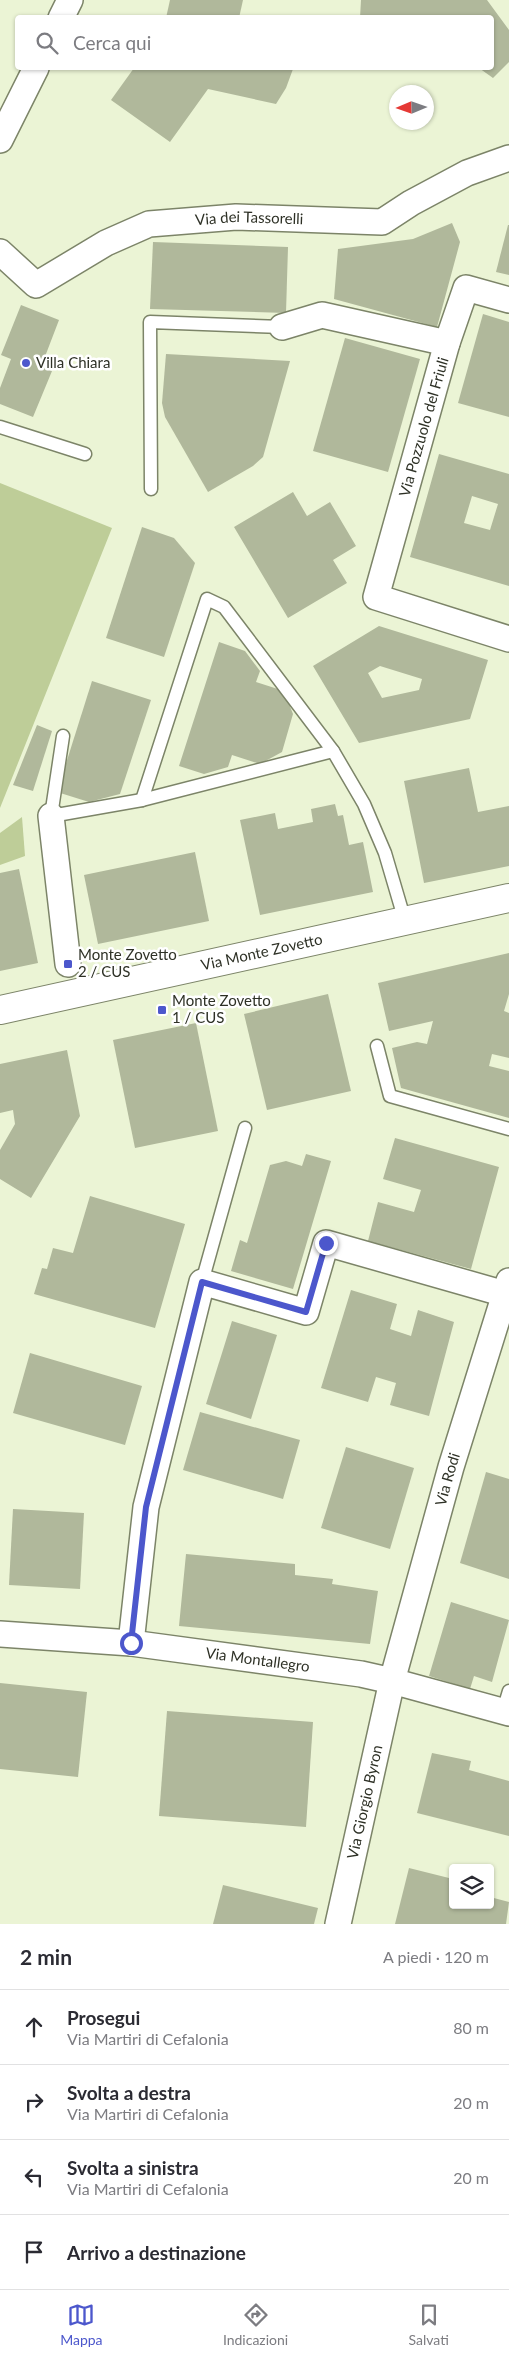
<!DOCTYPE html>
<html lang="it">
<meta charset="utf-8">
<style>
body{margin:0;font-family:Lato,sans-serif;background:#f2f2f3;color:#2b2b33}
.controls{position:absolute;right:15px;bottom:15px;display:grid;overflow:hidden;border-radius:5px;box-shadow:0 1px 4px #0004}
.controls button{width:45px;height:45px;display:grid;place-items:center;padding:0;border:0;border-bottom:1px solid #e1e1e2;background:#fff;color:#2b2b33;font:25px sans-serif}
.compass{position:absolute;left:389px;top:85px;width:45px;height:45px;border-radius:50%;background:#fff;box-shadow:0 1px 4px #0004;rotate:268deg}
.stop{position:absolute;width:15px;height:15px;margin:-11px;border:4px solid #4c57cc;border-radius:50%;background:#fff}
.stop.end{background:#4c57cc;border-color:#fff;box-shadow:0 1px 5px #0008}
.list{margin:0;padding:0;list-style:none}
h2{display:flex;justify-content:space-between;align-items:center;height:65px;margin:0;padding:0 20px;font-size:21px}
h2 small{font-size:16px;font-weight:400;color:#7c7c81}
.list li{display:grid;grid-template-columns:32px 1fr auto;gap:15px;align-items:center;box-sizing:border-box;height:75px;padding:0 20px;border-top:1px solid #e1e1e2}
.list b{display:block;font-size:19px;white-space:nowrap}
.list p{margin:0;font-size:16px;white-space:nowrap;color:#7c7c81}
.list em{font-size:16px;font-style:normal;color:#7c7c81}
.icon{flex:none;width:28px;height:28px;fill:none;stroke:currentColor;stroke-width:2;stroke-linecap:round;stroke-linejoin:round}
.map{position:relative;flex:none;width:509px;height:1924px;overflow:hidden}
.search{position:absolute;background:#fff;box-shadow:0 1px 4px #0004;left:15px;right:15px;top:15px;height:55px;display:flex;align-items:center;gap:12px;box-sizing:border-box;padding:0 18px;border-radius:5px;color:#7c7c81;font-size:19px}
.sheet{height:365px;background:#fff}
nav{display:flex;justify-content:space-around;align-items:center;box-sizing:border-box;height:70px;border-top:1px solid #e1e1e2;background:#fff;font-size:14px;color:#7c7c81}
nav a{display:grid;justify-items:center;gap:2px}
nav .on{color:#4c57cc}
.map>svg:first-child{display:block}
</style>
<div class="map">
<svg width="509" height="1924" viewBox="0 0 509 1924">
<rect width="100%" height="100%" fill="#ebf4d5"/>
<g fill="#becd98">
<polygon points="0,483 112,528 0,808"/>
<polygon points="22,817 25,856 0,865 0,833"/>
</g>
<g fill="#b0b89b" fill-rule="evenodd">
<polygon points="170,0 243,0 239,18 166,18"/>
<polygon points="361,0 487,0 509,30 509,62 493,78 479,68 492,68 492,18 360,18"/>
<polygon points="134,68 291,68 293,69 286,88 276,104 208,89 170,142 111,100"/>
<polygon points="452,223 460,242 437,327 334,299 338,249 413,239"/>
<polygon points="508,225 509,225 509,275 496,272"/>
<polygon points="153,242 288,247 286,313 150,309"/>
<polygon points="21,305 59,320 41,367 52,371 33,417 0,404 0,388 11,359 1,355"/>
<polygon points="483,314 509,322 509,417 458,403"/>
<polygon points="345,338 420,359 388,472 313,451"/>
<polygon points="166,354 290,361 263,457 253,466 208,492 165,417 162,403"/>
<path d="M 439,454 L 509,474 L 509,586 L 410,557 ZM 472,496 L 498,504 L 490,530 L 464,523 Z"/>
<polygon points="293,492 307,516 330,502 356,546 333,560 347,583 288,618 234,527"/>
<polygon points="142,527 174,538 195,563 164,657 106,638"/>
<path d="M 379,626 L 488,660 L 470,719 L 359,743 L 313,666 ZM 380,666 L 422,679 L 419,690 L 382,698 L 368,673 Z"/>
<polygon points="219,642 245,651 260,671 256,682 284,691 293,714 282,752 260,764 232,755 228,767 204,774 179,766"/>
<polygon points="92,681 151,700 120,794 89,802 57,792"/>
<polygon points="37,725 52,731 33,791 13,785"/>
<polygon points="469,768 478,812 509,806 509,866 424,883 404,781"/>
<polygon points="335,804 338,816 343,815 349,845 363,842 373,892 260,915 240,820 275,813 278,829 313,822 311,809"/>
<polygon points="195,852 209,921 98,944 84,875"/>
<polygon points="19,869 38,963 0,971 0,873"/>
<polygon points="509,953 509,994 504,1011 509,1013 509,1058 492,1054 489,1066 509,1071 509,1118 401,1088 392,1048 417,1042 427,1044 433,1021 389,1031 378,983"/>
<polygon points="328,994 351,1091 267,1110 244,1014"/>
<polygon points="196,1023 218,1131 135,1148 113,1040"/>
<polygon points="67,1050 80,1116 31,1198 0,1179 0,1150 15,1124 13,1110 0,1113 0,1064"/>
<polygon points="395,1138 499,1167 471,1269 368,1241 378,1202 414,1212 421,1190 383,1179"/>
<polygon points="306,1154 331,1161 293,1289 231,1271 240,1240 247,1243 270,1165 286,1161 302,1166"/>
<polygon points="90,1196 185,1224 155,1328 34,1294 42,1268 47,1269 53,1248 73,1253"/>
<polygon points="351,1290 397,1304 390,1329 411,1336 418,1310 454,1322 429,1416 390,1405 396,1383 376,1377 368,1402 321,1388"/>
<polygon points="232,1321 277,1335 251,1419 206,1404"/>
<polygon points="30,1353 142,1386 125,1445 13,1413"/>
<polygon points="200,1412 300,1440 283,1499 183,1470"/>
<polygon points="346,1447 414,1468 390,1549 321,1528"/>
<polygon points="486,1472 509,1479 509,1579 460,1563"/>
<polygon points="13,1509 84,1513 80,1589 9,1585"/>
<polygon points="186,1554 295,1564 295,1575 333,1579 332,1584 378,1591 370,1644 179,1626"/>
<polygon points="451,1602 509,1620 492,1682 474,1676 470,1689 429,1676"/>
<polygon points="0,1683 87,1692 78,1777 0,1769"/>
<polygon points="167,1711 313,1722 306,1827 159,1816"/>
<polygon points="432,1753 471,1761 469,1770 509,1781 509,1836 417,1813"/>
<polygon points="409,1868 453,1879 453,1905 490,1905 490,1897 509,1902 506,1924 395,1924"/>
<polygon points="223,1885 318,1908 314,1924 213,1924"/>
</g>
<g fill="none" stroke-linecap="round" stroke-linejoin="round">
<defs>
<g id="lane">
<polyline points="0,427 85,454"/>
<polyline points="151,489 150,322 282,327"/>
<polyline points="63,736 51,816 142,800 333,751 364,804 385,853 405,921"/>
<polyline points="142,800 207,599 224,607 333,751"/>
<polyline points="377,1046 390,1096 509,1129"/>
<polyline points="202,1282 245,1128"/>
<polyline points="503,1711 509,1691"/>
</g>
<g id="street">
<polyline points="61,18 70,0"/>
<polyline points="0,140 36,68"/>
<path id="s1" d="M 0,252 L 36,285 L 106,243 L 149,224 L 236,217 L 382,222 L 411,203 L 467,173 L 509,158"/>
<polyline points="509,300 466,288 447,343 376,597 509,639"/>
<polyline points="282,327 322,315 447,343"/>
<polyline points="51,816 68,964"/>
<path id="s2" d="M 0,1634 L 131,1643 L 361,1674 L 392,1681 L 509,1713"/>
<polyline points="131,1643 146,1507 202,1282 306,1312 326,1243 505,1294"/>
<path id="s3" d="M 338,1924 L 392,1681 L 451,1467 L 509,1281"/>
</g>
<g id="secondary">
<path id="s4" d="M 0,1010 L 509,898"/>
</g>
</defs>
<use href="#lane" stroke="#7c8468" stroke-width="15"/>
<use href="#street" stroke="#7c8468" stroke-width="28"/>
<use href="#secondary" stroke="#7c8468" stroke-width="30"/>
<use href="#lane" stroke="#fff" stroke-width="12"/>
<use href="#street" stroke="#fff" stroke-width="25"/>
<use href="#secondary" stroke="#fff" stroke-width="28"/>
</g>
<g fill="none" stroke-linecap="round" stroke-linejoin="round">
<polyline stroke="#4c57cc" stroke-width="6" points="131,1643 146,1507 202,1282 306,1312 326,1243"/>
</g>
<g fill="#4c57cc" stroke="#fff" stroke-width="2">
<circle cx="26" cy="363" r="5"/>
<rect x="63" y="959" width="10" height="10" rx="2.5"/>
<rect x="157" y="1005" width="10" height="10" rx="2.5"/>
</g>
<g text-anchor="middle" stroke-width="5" stroke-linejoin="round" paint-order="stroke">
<g font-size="15" fill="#2e3126" stroke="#fff">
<text dy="5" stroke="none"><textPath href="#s1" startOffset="278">Via dei Tassorelli</textPath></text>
<text transform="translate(424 427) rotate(-74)" y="5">Via Pozzuolo del Friuli</text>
<text dy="5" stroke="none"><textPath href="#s4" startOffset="268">Via Monte Zovetto</textPath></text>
<text dy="5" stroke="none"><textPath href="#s3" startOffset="458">Via Rodi</textPath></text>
<text dy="5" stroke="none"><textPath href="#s2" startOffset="259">Via Montallegro</textPath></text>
<text dy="5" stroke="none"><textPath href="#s3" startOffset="125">Via Giorgio Byron</textPath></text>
</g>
<g font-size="15" fill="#2e3126" stroke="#fff" text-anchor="start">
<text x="36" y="368">Villa Chiara</text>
<text x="78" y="960">Monte Zovetto<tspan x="78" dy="17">2 / CUS</tspan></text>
<text x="172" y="1006">Monte Zovetto<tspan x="172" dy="17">1 / CUS</tspan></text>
</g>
</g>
</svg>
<div class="controls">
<button><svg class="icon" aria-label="layers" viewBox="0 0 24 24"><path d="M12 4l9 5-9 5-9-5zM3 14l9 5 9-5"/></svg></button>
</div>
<svg class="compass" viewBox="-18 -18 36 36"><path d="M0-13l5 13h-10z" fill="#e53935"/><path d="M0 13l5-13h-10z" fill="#7c7c81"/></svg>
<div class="stop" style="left:131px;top:1643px"></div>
<div class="stop end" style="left:326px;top:1243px"></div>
<div class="search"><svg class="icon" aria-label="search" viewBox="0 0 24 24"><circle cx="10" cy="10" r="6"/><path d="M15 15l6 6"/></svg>Cerca qui</div>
</div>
<section class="sheet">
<h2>2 min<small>A piedi · 120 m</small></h2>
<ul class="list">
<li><svg class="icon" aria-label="ahead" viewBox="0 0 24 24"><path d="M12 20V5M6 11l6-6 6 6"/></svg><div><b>Prosegui</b><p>Via Martiri di Cefalonia</p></div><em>80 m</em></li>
<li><svg class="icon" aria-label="right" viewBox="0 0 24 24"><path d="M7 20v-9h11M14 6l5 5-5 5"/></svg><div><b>Svolta a destra</b><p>Via Martiri di Cefalonia</p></div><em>20 m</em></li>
<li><svg class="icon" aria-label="left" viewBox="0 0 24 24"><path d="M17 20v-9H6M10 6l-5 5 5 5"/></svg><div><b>Svolta a sinistra</b><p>Via Martiri di Cefalonia</p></div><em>20 m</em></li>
<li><svg class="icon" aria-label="arrive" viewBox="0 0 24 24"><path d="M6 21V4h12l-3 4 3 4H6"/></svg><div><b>Arrivo a destinazione</b></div></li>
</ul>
</section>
<nav>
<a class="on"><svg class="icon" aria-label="map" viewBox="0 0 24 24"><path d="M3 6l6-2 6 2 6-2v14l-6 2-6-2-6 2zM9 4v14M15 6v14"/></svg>Mappa</a>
<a><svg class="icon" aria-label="directions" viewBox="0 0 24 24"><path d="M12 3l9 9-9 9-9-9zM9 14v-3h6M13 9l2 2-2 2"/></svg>Indicazioni</a>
<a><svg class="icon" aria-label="saved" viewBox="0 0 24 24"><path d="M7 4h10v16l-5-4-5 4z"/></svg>Salvati</a>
</nav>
